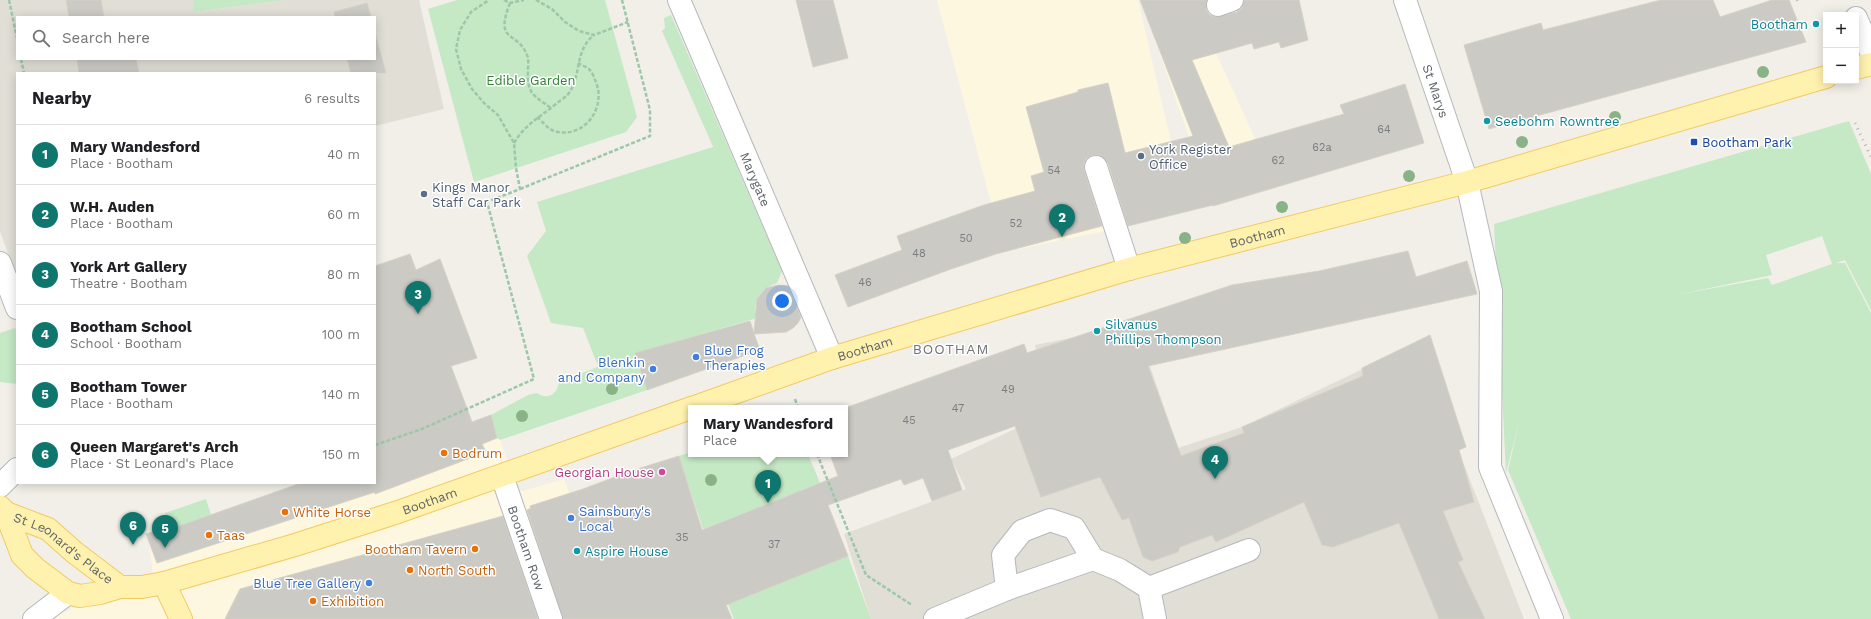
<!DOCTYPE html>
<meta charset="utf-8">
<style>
body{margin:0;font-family:"Work Sans",sans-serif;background:#f6f6f6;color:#202124}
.controls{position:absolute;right:12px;top:12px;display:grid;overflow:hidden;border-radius:0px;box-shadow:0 2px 10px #0003}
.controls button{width:36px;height:36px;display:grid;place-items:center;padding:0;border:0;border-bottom:1px solid #e0e0e0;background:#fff;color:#202124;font:20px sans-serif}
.you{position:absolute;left:782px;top:301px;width:14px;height:14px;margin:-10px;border:3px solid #fff;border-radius:50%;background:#1a73e8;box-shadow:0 0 0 6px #1a73e833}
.badge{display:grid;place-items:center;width:26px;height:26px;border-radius:50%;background:#0f766e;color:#fff;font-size:13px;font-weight:700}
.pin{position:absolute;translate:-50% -33px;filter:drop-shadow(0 1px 2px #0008)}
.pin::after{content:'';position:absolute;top:21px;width:14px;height:12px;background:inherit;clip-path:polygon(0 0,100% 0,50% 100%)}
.popup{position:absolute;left:688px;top:405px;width:160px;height:52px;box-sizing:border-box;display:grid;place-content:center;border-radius:0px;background:#fff;filter:drop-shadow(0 1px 3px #0005);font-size:13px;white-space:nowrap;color:#757577}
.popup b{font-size:15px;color:#202124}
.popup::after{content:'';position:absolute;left:50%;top:100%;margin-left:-8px;border:8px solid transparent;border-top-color:#fff}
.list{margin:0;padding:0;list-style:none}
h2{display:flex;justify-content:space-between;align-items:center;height:52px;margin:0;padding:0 16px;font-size:17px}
h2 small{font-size:13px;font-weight:400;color:#757577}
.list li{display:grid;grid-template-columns:26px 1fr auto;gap:12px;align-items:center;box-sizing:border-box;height:60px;padding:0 16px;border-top:1px solid #e0e0e0}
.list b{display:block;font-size:15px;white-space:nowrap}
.list p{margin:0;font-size:13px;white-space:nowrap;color:#757577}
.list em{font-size:13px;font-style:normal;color:#757577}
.icon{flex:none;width:22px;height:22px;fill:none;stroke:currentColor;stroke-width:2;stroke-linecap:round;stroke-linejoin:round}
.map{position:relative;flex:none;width:1871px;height:619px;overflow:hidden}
.search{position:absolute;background:#fff;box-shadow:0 2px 10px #0003;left:16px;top:16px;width:360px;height:44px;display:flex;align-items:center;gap:10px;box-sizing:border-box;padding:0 14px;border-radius:0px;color:#757577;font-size:15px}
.panel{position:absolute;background:#fff;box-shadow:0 2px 10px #0003;left:16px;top:72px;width:360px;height:412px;border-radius:0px}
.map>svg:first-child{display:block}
</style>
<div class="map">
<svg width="1871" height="619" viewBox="0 0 1871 619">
<rect width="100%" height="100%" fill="#f1efe8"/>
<g fill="#fef7e0">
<polygon points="937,0 1138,0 1187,211 1125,227 1004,252"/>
<polygon points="1141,0 1248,0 1250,8 1208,26 1216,53 1256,141 1271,189 1213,206"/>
<polygon points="491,415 519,492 564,479 599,572 492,619 48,619 153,575 149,542 375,483 375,458"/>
</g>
<g fill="#e1ded6" fill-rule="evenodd">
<path d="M 0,0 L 193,0 L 195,12 L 284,0 L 419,0 L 444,109 L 375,126 L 375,73 L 17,73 L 17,278 L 0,231 ZM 17,17 L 375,17 L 375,59 L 17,59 Z"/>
<polygon points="1136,325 1178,448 1242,427 1371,365 1461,457 1524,619 871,619 844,534 966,489 951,459 1049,413 1035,345"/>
</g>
<g fill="#c5e8c5" fill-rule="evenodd">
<polygon points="193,0 284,0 194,12"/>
<polygon points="457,0 605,0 637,117 626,132 474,182 428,9"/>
<path d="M 671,15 L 782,271 L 777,283 C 762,287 751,302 757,318 L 635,353 L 647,390 L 500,440 L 497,438 L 491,415 L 528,395 L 537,393 C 548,400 557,395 559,382 L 608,363 L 598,366 L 583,328 L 551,323 L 527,256 L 546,231 L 537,202 L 713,147 L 718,158 L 662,31 L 665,28 L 664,18 Z"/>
<path d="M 1849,121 L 1871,174 L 1871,310 L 1845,260 L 1836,263 L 1845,263 L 1871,313 L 1871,619 L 1571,619 L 1508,470 L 1520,418 L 1506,473 L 1494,224 ZM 1822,236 L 1832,264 L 1772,285 L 1768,278 L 1676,295 L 1772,275 L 1766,255 Z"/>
<polygon points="15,328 17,333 17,384 0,382 0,333"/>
<polygon points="691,452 691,454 808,454 820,483 703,529 679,456"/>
<polygon points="206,499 211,515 171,529 165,513"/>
<polygon points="848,556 871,619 734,619 728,604"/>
</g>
<g fill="#cccac5" stroke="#d6d1c6">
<polygon points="66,0 101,0 104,17 69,17"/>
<polygon points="796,0 833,0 848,58 813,67"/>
<polygon points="1140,0 1207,0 1206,10 1210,15 1216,17 1237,12 1242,8 1244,0 1299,0 1308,40 1281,48 1279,42 1254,49 1252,43 1192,60 1229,147 1344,114 1340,105 1405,84 1424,143 1213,206 1213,205 1128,226 1108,163 1104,158 1099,155 1093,155 1086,159 1084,164 1084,170 1102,226 996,254 951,269 848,307 835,275 902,250 897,236 984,205 1035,191 1031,176 1044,172 1026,107 1078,92 1078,90 1108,83 1125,153 1193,136"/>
<polygon points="1661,0 1713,0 1720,17 1772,0 1789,0 1806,42 1489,129 1464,45 1541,23 1543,30"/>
<polygon points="367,3 371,17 335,17 334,12"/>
<polygon points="375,33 386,73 351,73 347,59 375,59"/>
<polygon points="77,59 136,59 139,73 79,73"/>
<polygon points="1408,251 1416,277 1467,261 1477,294 1148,366 1181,456 1244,433 1242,427 1363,376 1362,368 1430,335 1466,447 1459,450 1474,502 1443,511 1463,560 1458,562 1485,619 1439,619 1399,523 1333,547 1322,545 1304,502 1216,542 1212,535 1180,547 1178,552 1152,561 1143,557 1129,518 1122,520 1100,477 1041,497 1015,426 948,450 962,490 932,501 923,478 904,485 901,479 828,505 848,556 726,605 732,619 563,619 527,510 531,508 530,506 583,489 631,471 679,456 702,530 838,476 830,454 845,454 845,408 1024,344 1027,353 1232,285 1319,271"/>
<polygon points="410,254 416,270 440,259 477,358 451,366 472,422 491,415 497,438 482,444 486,452 375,494 375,492 157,563 146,534 170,526 171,529 301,483 375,483 375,266"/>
<polygon points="778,285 788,286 801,317 798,323 793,328 786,332 754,334 760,350 647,390 635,353 750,321 754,333 757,299 766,288"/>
<polygon points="503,516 538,619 225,619 240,589"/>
</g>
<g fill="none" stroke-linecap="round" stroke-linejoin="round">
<defs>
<g id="minor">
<path id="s1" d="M 679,0 L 832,358"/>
<path id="s2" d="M 1405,0 L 1467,182 L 1491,291 L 1490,467 L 1552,619"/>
<polyline points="1218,5 1232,0"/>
<polyline points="1856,18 1871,52"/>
<polyline points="1096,167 1129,269"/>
<polyline points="0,263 17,308"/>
<path id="s3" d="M 502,476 L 551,619"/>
<polyline points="0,486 17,469"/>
<polyline points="1007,589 1003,555 1022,531 1050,520 1074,528 1093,559"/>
<polyline points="34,619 68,593"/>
<polyline points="935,619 1007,589 1093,559 1120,570 1149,588"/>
<polyline points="1155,619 1149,588 1249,550"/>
</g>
<g id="major">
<polyline points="1856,68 1871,64"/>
<path id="s4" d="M 692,408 L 832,358 L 1129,269 L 1467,182 L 1826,77"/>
<path id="s5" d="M 0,507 L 6,513 L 22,555 L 35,568 L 68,593 L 80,596 L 100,593 L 120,587 L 142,587 L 164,583 L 295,545 L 398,512 L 691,408"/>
<path id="s6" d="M 6,513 L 48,529 L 74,552 L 120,587"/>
<polyline points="164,583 181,619"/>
</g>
</defs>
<use href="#minor" stroke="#b5b8bc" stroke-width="24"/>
<use href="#major" stroke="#f2c960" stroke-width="24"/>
<g stroke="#9cc7a9" stroke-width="2.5" stroke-dasharray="4 2" stroke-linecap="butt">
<polyline points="9,0 17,38"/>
<polyline points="504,0 510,3 524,0"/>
<polyline points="536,0 552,9 565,22 579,31 594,35 628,22"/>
<path d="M 510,3 C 494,44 517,30 527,55 C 529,59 528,65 528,70 C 527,94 533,95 551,108"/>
<polyline points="21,59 24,73"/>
<path d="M 537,117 C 542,121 548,129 554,131 C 584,140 608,107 595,80 C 594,77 592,72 589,69 C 586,67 582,65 578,63"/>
<path d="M 514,143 C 526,123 541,117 557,103 C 561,100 566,97 569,93 C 582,74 574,51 594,35"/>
<polyline points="520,189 650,136 650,110 622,0"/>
<polyline points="795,399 798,408"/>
<polyline points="375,445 422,429 534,379 487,202 520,189 516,168 514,143 498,115 484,103 472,89 461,69 456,49 460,30 471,12 489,0"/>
<polyline points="817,454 866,575 912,605"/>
</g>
<use href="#minor" stroke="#fff" stroke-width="22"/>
<use href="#major" stroke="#fff2af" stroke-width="22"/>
<g stroke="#b6b7b8" stroke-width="3" stroke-dasharray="1 5" stroke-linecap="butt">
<polyline points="1797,0 1799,4"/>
<polyline points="1855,123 1871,157"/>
</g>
</g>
<g fill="#89b387">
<circle cx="1763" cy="72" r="6"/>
<circle cx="1615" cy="117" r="6"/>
<circle cx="1522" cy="142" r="6"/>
<circle cx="1409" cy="176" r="6"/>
<circle cx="1282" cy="207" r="6"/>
<circle cx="1185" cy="238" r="6"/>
<circle cx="612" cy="389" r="6"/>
<circle cx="522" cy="416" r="6"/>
<circle cx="711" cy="480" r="6"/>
</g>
<g fill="#0f9aa8" stroke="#fff" stroke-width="1.5">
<circle cx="1816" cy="24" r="4"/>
<circle cx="1487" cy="121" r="4"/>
<circle cx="1097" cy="331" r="4"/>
<circle cx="577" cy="551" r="4"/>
</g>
<rect fill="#1a4fb4" stroke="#fff" stroke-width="1.5" x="1690" y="138" width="8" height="8" rx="2"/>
<g fill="#5c6f8a" stroke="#fff" stroke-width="1.5">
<circle cx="1141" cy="156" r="4"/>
<circle cx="424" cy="194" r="4"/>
</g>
<g fill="#3f7fe0" stroke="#fff" stroke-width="1.5">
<circle cx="696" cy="357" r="4"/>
<circle cx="653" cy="369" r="4"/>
<circle cx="571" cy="518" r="4"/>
<circle cx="369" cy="583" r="4"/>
</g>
<g fill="#e8710a" stroke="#fff" stroke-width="1.5">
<circle cx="444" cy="453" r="4"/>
<circle cx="285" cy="512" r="4"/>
<circle cx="209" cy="535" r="4"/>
<circle cx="475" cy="549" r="4"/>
<circle cx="410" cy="570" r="4"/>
<circle cx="313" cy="601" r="4"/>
</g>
<circle fill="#d1479c" stroke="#fff" stroke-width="1.5" cx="662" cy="472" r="4"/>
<g text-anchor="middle" stroke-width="3" stroke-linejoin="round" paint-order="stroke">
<g font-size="11" fill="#7a7d7f">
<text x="1384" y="133">64</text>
<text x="1322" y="151">62a</text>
<text x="1278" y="164">62</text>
<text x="1054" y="174">54</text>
<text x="1016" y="227">52</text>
<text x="966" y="242">50</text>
<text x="919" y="257">48</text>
<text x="865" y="286">46</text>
<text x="1008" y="393">49</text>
<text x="958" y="412">47</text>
<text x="909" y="424">45</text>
<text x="682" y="541">35</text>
<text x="774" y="548">37</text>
</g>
<g font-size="13" fill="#0d838f" stroke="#fff" text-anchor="start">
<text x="1808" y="29" text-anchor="end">Bootham</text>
<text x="1495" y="126">Seebohm Rowntree</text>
<text x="1105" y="329">Silvanus<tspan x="1105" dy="15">Phillips Thompson</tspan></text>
<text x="585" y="556">Aspire House</text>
</g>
<g font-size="13" fill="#348238" stroke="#fff">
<text x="531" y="85">Edible Garden</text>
</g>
<g font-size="13" fill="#5f6368" stroke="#fff">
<text dy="5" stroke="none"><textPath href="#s2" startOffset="96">St Marys</textPath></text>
<text dy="5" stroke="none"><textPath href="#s1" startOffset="195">Marygate</textPath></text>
<text dy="5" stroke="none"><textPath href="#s4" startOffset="591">Bootham</textPath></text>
<text dy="5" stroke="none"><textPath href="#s4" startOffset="183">Bootham</textPath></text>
<text dy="5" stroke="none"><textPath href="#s5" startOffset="489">Bootham</textPath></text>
<text dy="5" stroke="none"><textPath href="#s3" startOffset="76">Bootham Row</textPath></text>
<text dy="5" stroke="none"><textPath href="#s6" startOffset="68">St Leonard's Place</textPath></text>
</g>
<g font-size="13" fill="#164399" stroke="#fff" text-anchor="start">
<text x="1702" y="147">Bootham Park</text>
</g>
<g font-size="13" fill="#4e5e75" stroke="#fff" text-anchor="start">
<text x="1149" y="154">York Register<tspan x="1149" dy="15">Office</tspan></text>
<text x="432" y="192">Kings Manor<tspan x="432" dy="15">Staff Car Park</tspan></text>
</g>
<g font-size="13" fill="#366cbe" stroke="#fff" text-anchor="start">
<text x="704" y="355">Blue Frog<tspan x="704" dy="15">Therapies</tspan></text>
<text x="645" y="367" text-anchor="end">Blenkin<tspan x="645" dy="15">and Company</tspan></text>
<text x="579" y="516">Sainsbury's<tspan x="579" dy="15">Local</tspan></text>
<text x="361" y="588" text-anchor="end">Blue Tree Gallery</text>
</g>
<g font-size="13" fill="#c56008" stroke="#fff" text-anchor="start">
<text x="452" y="458">Bodrum</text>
<text x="293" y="517">White Horse</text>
<text x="217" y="540">Taas</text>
<text x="467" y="554" text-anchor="end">Bootham Tavern</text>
<text x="418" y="575">North South</text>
<text x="321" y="606">Exhibition</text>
</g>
<g font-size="13" fill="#b23c85" stroke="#fff" text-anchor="end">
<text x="654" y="477">Georgian House</text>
</g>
<g font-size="14" letter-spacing="1" fill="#70757a" stroke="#fff">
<text x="951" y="354">BOOTHAM</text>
</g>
</g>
</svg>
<div class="controls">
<button>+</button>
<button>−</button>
</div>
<div class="you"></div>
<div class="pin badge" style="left:768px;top:503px">1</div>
<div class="popup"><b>Mary Wandesford</b>Place</div>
<div class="pin badge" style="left:1062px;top:237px">2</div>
<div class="pin badge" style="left:418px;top:314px">3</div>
<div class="pin badge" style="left:1215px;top:479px">4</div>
<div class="pin badge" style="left:165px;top:548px">5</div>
<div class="pin badge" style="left:133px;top:545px">6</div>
<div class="search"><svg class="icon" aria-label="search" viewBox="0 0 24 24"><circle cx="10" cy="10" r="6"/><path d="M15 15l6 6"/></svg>Search here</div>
<section class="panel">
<h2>Nearby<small>6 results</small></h2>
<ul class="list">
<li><span class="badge">1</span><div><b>Mary Wandesford</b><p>Place · Bootham</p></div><em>40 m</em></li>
<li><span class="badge">2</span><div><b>W.H. Auden</b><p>Place · Bootham</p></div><em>60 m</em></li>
<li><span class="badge">3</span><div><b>York Art Gallery</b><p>Theatre · Bootham</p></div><em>80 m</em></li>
<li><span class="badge">4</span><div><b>Bootham School</b><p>School · Bootham</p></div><em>100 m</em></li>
<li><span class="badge">5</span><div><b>Bootham Tower</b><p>Place · Bootham</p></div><em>140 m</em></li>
<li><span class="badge">6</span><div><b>Queen Margaret's Arch</b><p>Place · St Leonard's Place</p></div><em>150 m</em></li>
</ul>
</section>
</div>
